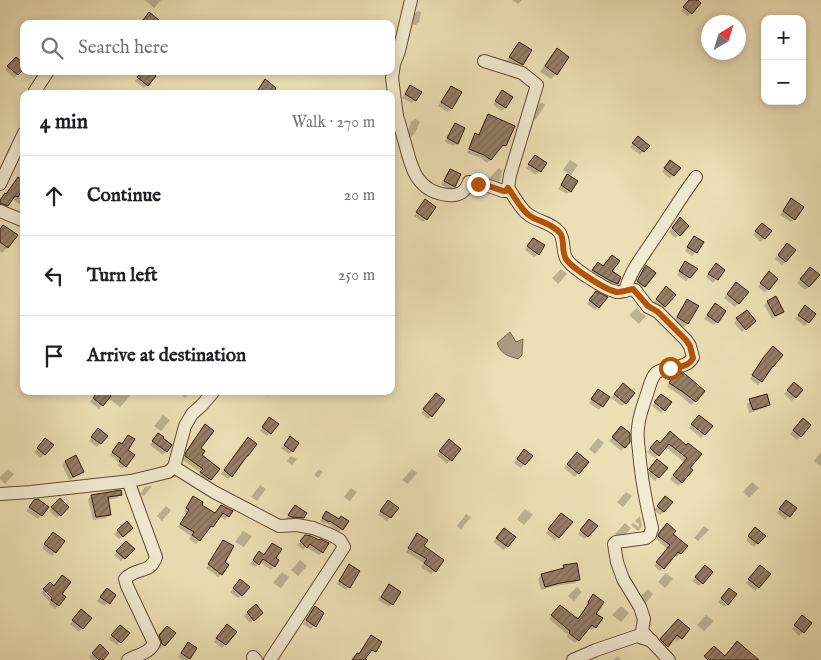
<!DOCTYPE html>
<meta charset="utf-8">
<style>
body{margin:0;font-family:"IM FELL English",serif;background:#f2f2f2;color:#202124}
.controls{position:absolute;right:15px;top:15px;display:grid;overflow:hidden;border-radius:10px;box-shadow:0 2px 8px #0003}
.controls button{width:45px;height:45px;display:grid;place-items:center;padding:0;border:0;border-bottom:1px solid #e0e0e0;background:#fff;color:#202124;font:25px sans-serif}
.compass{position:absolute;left:701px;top:15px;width:45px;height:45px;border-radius:50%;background:#fff;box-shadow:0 2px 8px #0003;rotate:38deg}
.stop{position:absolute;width:15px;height:15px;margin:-11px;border:4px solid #b45309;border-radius:50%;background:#fff}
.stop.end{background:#b45309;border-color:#fff;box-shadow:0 1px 5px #0008}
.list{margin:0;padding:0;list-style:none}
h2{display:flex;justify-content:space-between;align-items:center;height:65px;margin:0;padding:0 20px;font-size:21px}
h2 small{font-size:16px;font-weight:400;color:#757577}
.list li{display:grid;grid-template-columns:32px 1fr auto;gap:15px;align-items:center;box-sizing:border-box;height:80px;padding:0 20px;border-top:1px solid #e0e0e0}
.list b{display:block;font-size:19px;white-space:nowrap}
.list em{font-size:16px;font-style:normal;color:#757577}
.icon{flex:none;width:28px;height:28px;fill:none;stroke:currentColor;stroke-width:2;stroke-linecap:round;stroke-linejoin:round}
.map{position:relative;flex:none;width:821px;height:660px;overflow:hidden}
.search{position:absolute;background:#fff;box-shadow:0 2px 8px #0003;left:20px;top:20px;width:375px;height:55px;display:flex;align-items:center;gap:12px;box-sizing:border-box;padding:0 18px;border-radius:10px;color:#757577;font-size:19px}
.panel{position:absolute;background:#fff;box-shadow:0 2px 8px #0003;left:20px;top:90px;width:375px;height:305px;border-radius:10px}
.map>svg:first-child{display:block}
</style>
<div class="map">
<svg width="821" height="660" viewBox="0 0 821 660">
<defs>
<pattern id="building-hatch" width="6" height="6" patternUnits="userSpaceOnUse" patternTransform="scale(1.25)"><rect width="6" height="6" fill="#948064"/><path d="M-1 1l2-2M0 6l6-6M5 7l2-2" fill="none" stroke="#7a6851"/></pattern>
</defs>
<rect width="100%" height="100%" fill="#ecdfb5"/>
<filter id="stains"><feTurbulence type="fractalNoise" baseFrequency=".004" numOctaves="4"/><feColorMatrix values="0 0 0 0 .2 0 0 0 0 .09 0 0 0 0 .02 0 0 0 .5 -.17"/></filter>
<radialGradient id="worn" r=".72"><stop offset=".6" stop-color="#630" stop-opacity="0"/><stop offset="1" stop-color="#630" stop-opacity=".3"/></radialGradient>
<path fill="#ad9c7c" stroke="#7d6850" d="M 510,332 L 516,342 L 523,339 L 522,355 L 518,359 C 506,355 502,355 497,343 Z"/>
<g fill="#0003">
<polygon points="145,0 161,0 154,8"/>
<polygon points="512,0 522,0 518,4"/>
<polygon points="690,0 696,0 691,13 688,16 681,11"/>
<polygon points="418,11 421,12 419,22 416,25 412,24 414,14"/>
<polygon points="516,46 522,64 518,67 507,61"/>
<polygon points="557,50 556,74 551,79 540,72 551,55"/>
<polygon points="16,58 24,67 14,78 5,70"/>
<polygon points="143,71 147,85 144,88 135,81"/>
<polygon points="262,84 271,94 255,93"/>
<polygon points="410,87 415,100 412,103 402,98"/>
<polygon points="451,87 451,108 448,112 438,106 448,91"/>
<polygon points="502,92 505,107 502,111 493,105"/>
<polygon points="541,102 545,105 538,116 535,120 534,119 538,106"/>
<polygon points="489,116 504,145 501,148 500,148 487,163 481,158 467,153 472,138 476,135 478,135 485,119"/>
<polygon points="415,119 420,121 415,133 411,137 407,134 411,122"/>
<polygon points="455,124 457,143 453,146 445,142 452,128"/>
<polygon points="639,138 648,146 640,155 630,147"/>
<polygon points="532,160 545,164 536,175 526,168"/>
<polygon points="570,160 578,165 571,175 563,170"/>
<polygon points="667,165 673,175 670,179 662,172"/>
<polygon points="499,168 502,171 500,181 497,184 489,178"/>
<polygon points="450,171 454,186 451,189 441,185 446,174"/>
<polygon points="18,178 21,190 24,191 24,211 22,209 24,207 12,199 4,208 0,207 0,200 6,195"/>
<polygon points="564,179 570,191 567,194 558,189"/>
<polygon points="788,203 794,219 791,222 780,215"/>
<polygon points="422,204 426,219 423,222 414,216"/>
<polygon points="680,218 687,226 675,238 669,232"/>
<polygon points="759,228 770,231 761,242 753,235"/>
<polygon points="0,230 8,247 2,253 0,251"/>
<polygon points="691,241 696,252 692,256 685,251"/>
<polygon points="530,242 538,254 534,257 525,250"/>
<polygon points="784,248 786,261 782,265 775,259"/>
<polygon points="682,266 689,277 686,281 677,275"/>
<polygon points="595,267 611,272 617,283 614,287 590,274"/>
<polygon points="646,267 644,286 641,290 635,285 643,270"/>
<polygon points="713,268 724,270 713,283 706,277"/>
<polygon points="561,269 567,274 558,284 552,278"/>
<polygon points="807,272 809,287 805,290 797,283"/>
<polygon points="766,276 768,289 765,292 758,287"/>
<polygon points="733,287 738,303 735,307 724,298"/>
<polygon points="663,291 665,307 661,310 653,303"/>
<polygon points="593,296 598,307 595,310 587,304"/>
<polygon points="768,302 783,311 779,315 772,319 764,305"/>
<polygon points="684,304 697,307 687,324 684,327 674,321"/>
<polygon points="715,305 717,322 714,325 704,319"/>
<polygon points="637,308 641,313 646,316 639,324 629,315"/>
<polygon points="802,310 814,314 805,326 795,319"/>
<polygon points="737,319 751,324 742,332 734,323"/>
<polygon points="769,351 772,366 758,385 750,379 760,363"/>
<polygon points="671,380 704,391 691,405 680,395 667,387"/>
<polygon points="794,384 801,390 792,401 784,394"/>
<polygon points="619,388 625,403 622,406 611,398"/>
<polygon points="99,391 124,391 130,396 120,407 108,398 99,409 90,402"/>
<polygon points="178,391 191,391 185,398"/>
<polygon points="264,391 273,391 268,396"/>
<polygon points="595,394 608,398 599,410 589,403"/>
<polygon points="433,398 431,416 428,419 421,413"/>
<polygon points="658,399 670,403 661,413 652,406"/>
<polygon points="750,401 769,405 765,408 749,413 747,404"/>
<polygon points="163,415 170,420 161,431 154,426"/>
<polygon points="696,420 711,426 701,438 689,428"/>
<polygon points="266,422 270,433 267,436 260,431"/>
<polygon points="800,423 810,425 797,440 790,434"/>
<polygon points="202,429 200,449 200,455 218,469 207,483 198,476 201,473 183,460 183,457"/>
<polygon points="618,431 629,442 621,451 609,441"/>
<polygon points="95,433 106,436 97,447 89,441"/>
<polygon points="666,436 686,446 688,468 682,482 678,486 670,479 684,462 665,447 655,458 647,452 653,445 660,444"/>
<polygon points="155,438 161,438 170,445 163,455 150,445"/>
<polygon points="290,438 292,451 289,454 281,448"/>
<polygon points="598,438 604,443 595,454 589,449"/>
<polygon points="245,442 231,476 228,479 221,474"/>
<polygon points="42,443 52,445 41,458 34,452"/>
<polygon points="446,444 460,449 447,464 437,455"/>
<polygon points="116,446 126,450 125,466 122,469 117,465 119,463 110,455"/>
<polygon points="821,452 821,466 814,461"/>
<polygon points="521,454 531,456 521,468 514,463"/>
<polygon points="291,456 297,459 292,465 287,461"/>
<polygon points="76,457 83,472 80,475 69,480 62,465 65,462"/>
<polygon points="574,457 587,462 575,477 564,468"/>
<polygon points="654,464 666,468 655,481 646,473"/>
<polygon points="8,469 14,474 5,484 0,479 0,477"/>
<polygon points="319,469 323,472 318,478 314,475"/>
<polygon points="412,469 417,473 408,484 402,480"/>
<polygon points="752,482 759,488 749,498 743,492"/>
<polygon points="260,485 266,489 257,501 251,497"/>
<polygon points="152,486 144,496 140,494 145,487"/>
<polygon points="351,488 357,492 350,501 344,497"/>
<polygon points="626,492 632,496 623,507 617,502"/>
<polygon points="121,495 117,498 107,500 110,514 106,518 93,520 88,499 92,496"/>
<polygon points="60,499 68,507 57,518 49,511"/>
<polygon points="190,501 200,505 214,515 221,506 228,516 225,520 219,516 212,526 209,530 207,529 196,544 189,539 191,536 178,527 187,513 184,511"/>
<polygon points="662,501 664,512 660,515 654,510"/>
<polygon points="31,505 47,507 38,519 26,511"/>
<polygon points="384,505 397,508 387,521 378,515"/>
<polygon points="783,505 795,509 785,520 777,513"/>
<polygon points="166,506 171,510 162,521 157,516"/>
<polygon points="525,509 533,515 524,525 517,519"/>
<polygon points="292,510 303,517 300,521 287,520 286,519"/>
<polygon points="466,514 471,517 461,529 457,526"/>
<polygon points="324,516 338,520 342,529 339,532 326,523 325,524 320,521"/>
<polygon points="640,516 642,527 638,531 631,525 633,523 639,527 639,524 635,521"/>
<polygon points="558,518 558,537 555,541 546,533"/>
<polygon points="127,523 128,532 119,539 114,534"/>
<polygon points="625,523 631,528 625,535 617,536 615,534"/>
<polygon points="586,524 588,536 584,539 578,534"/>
<polygon points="704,526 709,530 698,541 694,538"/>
<polygon points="664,528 672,534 680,553 677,557 674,554 660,571 654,566 667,549 656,539"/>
<polygon points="243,531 252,536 244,547 235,542"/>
<polygon points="752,532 764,536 754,547 746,540"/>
<polygon points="501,533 514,537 504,550 493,542"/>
<polygon points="417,534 435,571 431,574 421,567 424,563 406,552 414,538"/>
<polygon points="50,537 55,552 52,556 42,548"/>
<polygon points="302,540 319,542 322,552 319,555 306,547 303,550 297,545"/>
<polygon points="126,542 133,549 121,561 114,555"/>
<polygon points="223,542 221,574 218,577 206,568 220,545"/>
<polygon points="272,544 274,558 274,566 271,570 260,562 255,567 250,564 256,556 263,556"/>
<polygon points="300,560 307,566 298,576 291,570"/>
<polygon points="564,567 578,580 575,583 555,586 541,590 538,579 542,575 560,570"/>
<polygon points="346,569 349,587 346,590 337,584"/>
<polygon points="702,570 702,583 699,586 692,581"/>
<polygon points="756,570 759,587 755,591 746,583"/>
<polygon points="282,572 289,577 281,588 273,583"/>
<polygon points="666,573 673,579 665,588 658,582"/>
<polygon points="50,584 64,598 55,609 49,604 50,602 41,593"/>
<polygon points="237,584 241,595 238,598 230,592"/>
<polygon points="577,587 582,592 574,601 568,596"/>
<polygon points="386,589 392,604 389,607 378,600"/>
<polygon points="648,589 653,594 645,604 639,598"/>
<polygon points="103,593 114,595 105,606 97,601"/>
<polygon points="726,593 728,604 724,607 718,602"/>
<polygon points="590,599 594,614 595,627 592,630 588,627 575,643 567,637 568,635 549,619 557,610 577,621 587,606 586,605"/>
<polygon points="255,606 262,613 250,623 244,616"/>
<polygon points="621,606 629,613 621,622 612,615"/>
<polygon points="312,611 323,613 311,629 303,624"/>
<polygon points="78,614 90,618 79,632 70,624"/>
<polygon points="706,615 714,621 704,631 697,625"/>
<polygon points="799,620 810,623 799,636 792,629"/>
<polygon points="678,621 688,629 677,642 673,638 664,649 658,643"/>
<polygon points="120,626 128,633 117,645 109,639"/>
<polygon points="224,629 235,632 222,648 214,642"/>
<polygon points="163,630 174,633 160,649 159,647 156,639"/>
<polygon points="100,646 101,660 93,660 89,657"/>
<polygon points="185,647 195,649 188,660 183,660 178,657"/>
<polygon points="618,656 621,660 613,660"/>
</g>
<g fill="url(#building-hatch)" stroke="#34190d">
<polygon points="689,0 698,0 701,3 692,14 683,7"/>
<polygon points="149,12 164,24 140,24"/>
<polygon points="519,42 532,50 523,65 509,57"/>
<polygon points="557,48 569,57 557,75 545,66"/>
<polygon points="16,57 24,64 24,69 18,75 7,66"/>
<polygon points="142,71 150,71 156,76 148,86 137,77"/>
<polygon points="265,79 276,88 272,94 264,94 258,90"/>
<polygon points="410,85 422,92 416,101 405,94"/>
<polygon points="451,86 462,92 452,109 441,102"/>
<polygon points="502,90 513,97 506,108 495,101"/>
<polygon points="488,114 515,126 506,146 503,145 491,160 484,155 469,149 475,133 479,135"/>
<polygon points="455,123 465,128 458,144 447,138"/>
<polygon points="638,136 650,146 644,152 632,143"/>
<polygon points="535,155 547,163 541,172 528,164"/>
<polygon points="670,160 681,168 674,176 664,168"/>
<polygon points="450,169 461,174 455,187 444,181"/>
<polygon points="567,174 578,181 571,192 561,185"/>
<polygon points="18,177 24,181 24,188 18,197 15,196 8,206 0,203 0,200 5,193 6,194"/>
<polygon points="791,198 804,207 795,220 783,211"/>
<polygon points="425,199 436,207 427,220 416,212"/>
<polygon points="680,217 689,226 680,236 672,228"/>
<polygon points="762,223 772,231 765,239 755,231"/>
<polygon points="3,225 18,235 8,248 0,242 0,229"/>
<polygon points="694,236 704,242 697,253 687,247"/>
<polygon points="533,238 545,245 539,255 527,246"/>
<polygon points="787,243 796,250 786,262 778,255"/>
<polygon points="612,255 620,261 612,271 621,277 618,284 609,280 592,270 598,262 603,266"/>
<polygon points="685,261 698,269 690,278 679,271"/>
<polygon points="716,263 725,270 718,280 708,274"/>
<polygon points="646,265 656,273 645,287 637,281"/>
<polygon points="810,267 820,275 809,287 800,279"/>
<polygon points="769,271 778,279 769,290 760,283"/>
<polygon points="736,282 749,292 739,304 727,294"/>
<polygon points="666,286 676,295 665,307 656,299"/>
<polygon points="596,291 608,297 599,308 589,300"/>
<polygon points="776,296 784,312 775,316 767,301"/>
<polygon points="687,299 699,306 688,324 677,317"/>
<polygon points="715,303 726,311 718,323 707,315"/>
<polygon points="805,305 816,314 809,323 798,315"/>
<polygon points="747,310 756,321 746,330 736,318"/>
<polygon points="773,346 783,355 773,367 773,366 762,382 752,375 763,358"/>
<polygon points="684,373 705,391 696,402 683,392 669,383 674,375"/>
<polygon points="794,382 803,390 796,398 787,390"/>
<polygon points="623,383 635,393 626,404 614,394"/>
<polygon points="598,389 610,397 603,407 591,399"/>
<polygon points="98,391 106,391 111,396 103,406 93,398"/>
<polygon points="436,393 445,400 432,417 423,409"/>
<polygon points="661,394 672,402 665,411 654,402"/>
<polygon points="767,394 770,405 753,410 749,399"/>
<polygon points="699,415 713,426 705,435 691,424"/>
<polygon points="269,417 279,424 271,434 262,427"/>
<polygon points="803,418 811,425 801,437 793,430"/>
<polygon points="205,424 214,431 201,448 205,451 202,455 220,469 211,480 200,472 203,469 185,456 186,452"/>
<polygon points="621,426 630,433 630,442 625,448 612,437"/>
<polygon points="98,428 108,436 101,444 91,437"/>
<polygon points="670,431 686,445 688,443 702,454 690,468 693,470 682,483 673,475 687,458 669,444 659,456 650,448 657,440 660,443"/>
<polygon points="158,433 164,437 163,438 172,445 167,452 152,441"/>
<polygon points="128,435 135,439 128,450 135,455 126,467 119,461 121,459 112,452 119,442 122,444"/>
<polygon points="290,436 299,443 293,452 284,445"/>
<polygon points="248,437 257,444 248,456 247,456 232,477 224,470"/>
<polygon points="45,438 54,445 45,455 37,448"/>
<polygon points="449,439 461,449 452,461 439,451"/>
<polygon points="524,449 533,456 525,465 517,459"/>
<polygon points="577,452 589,462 579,474 567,464"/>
<polygon points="76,455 84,472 73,477 65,461"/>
<polygon points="657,459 668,468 659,478 649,470 649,469"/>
<polygon points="121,490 122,495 108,497 111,515 96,517 91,495"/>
<polygon points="193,496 203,502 202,505 215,513 221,505 233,511 229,517 223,513 213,527 211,526 200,541 192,535 194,532 180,524 189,510 186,508"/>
<polygon points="665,496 673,502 664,512 657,506"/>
<polygon points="60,498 69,507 61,516 51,507"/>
<polygon points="38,499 49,507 42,516 29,507 34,500"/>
<polygon points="388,500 399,508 391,518 380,511"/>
<polygon points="786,500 797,508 790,517 779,509"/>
<polygon points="295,505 307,513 304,518 291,517 288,515"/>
<polygon points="326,511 339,519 341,516 349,521 343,530 330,521 329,522 322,518"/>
<polygon points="561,513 573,522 559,538 548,529"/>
<polygon points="589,519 598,526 588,537 580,530"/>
<polygon points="127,521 133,528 123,537 117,530"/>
<polygon points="667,523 676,531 673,534 688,546 681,554 678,552 664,569 656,562 670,545 658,536 659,533"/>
<polygon points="755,527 766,536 758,544 748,536"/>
<polygon points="504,528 516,537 508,547 496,538"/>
<polygon points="53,532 65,541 56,553 44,544"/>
<polygon points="417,533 428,540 424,546 444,560 436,572 424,563 427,559 408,548"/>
<polygon points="305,535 311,536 319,540 320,539 329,543 323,553 310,544 307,548 300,541"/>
<polygon points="223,540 234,546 225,562 229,565 222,575 208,564"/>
<polygon points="126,541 135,549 125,559 116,551"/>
<polygon points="272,543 282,549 276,558 279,560 275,567 263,559 259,565 253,560 259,551 264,555"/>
<polygon points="577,563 580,580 560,583 545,587 541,574 564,568 563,565"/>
<polygon points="349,564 360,571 350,588 339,581"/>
<polygon points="705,565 713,572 703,584 695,577"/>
<polygon points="760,565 771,574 759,588 748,579"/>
<polygon points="62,575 71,582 62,594 66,597 59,606 51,600 52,598 43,589 50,582 54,586"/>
<polygon points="240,579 250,587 242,596 233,588"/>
<polygon points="389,584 401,592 393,605 381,597"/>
<polygon points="107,588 116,595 110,604 100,597"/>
<polygon points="729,588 737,594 728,605 721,598"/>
<polygon points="593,594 604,602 596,614 603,618 596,628 592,625 579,641 569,633 570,631 551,615 560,605 578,619 589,603 588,602"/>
<polygon points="256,604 263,613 254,621 247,612"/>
<polygon points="315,606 324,613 316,627 306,620"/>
<polygon points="81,609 92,618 83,629 72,620"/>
<polygon points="802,615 812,623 804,633 794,625"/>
<polygon points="678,619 690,629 682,639 677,635 668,647 660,639"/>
<polygon points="227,624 237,632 226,645 216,638"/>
<polygon points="120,625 130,633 121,643 111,635"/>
<polygon points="167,626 176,633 165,646 162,644 159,635"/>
<polygon points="371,635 382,642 376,652 372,650 365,659 367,660 352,660 357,653 359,654"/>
<polygon points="737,641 759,660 708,660 704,656 714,646 725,656"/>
<polygon points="188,642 197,648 190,659 181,653"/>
<polygon points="100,644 109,653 103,660 99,660 92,653"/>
</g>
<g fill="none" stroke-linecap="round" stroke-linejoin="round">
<defs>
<g id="minor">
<polyline points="484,61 522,73 537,85 510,175 508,188"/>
<polyline points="34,94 35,91 48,71"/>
<polyline points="391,115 397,116 392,78 394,64 399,51 411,0"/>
<path d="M 397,116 C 400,125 402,134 405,143 C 411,168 417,192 448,195 C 460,196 465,192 469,182 L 486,185 L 503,191 L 506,191 L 508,188 C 515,197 520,209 529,215 C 539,222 552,223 559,232 C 565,239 562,250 566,258 C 571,268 606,290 617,292 C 623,293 628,288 635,290 L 648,307 L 658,312 L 686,340 L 690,346 L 693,357 C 686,371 667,364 656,373 C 651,378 650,385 648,391 C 644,403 639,415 638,428 C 637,436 638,444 639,451 C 641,477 646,503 652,528 L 650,535 L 646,538 L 616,542 L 614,544 L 617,562 L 623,579 L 640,607 L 644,619 L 642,631 L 669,660"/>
<polyline points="0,184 24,133"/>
<polyline points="0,211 24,221"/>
<path d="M 625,291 C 630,271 643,256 654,239 C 668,219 681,197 696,177"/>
<polyline points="174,467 214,492 279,526 297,525 313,528 331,535 340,540 344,547 270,660"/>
<polyline points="0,494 31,492 131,481"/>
<polyline points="253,657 256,660"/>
<path d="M 128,660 C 138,654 149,654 154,643 L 127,586 L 125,579 C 137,566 150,575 156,557 L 130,486 L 131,481 L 168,472 L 174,467 L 185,426 L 192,414 L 202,405 L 214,391"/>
<polyline points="573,660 596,650 637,636 652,641"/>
</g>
</defs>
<use href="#minor" stroke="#624a37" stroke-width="14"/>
<use href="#minor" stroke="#f3eacf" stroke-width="12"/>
</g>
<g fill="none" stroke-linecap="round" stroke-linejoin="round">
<path stroke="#b45309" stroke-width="6" d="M 478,184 L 486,185 L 503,191 L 506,191 L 508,188 C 515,197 520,209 530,216 C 539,222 552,223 560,233 C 565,239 561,251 566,259 C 572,268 608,292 618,292 C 623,292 628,290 633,289 L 648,306 L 658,312 L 686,340 L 690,346 L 693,358 C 688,367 680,367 670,368"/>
</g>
<rect width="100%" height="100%" filter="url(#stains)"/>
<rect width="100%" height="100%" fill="url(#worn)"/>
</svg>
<div class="controls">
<button>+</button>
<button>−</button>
</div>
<svg class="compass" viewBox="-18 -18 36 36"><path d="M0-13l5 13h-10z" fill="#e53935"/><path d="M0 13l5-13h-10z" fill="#757577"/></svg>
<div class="stop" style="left:670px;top:368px"></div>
<div class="stop end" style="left:478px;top:184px"></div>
<div class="search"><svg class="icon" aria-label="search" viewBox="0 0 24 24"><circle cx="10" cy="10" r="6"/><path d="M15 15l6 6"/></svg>Search here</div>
<section class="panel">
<h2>4 min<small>Walk · 270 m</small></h2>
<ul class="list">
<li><svg class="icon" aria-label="ahead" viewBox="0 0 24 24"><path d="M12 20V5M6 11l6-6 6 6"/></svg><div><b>Continue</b></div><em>20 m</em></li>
<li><svg class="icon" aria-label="left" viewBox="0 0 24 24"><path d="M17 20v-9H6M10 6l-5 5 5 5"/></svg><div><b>Turn left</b></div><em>250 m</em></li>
<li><svg class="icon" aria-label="arrive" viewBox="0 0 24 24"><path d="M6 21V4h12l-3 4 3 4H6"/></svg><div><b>Arrive at destination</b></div></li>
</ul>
</section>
</div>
